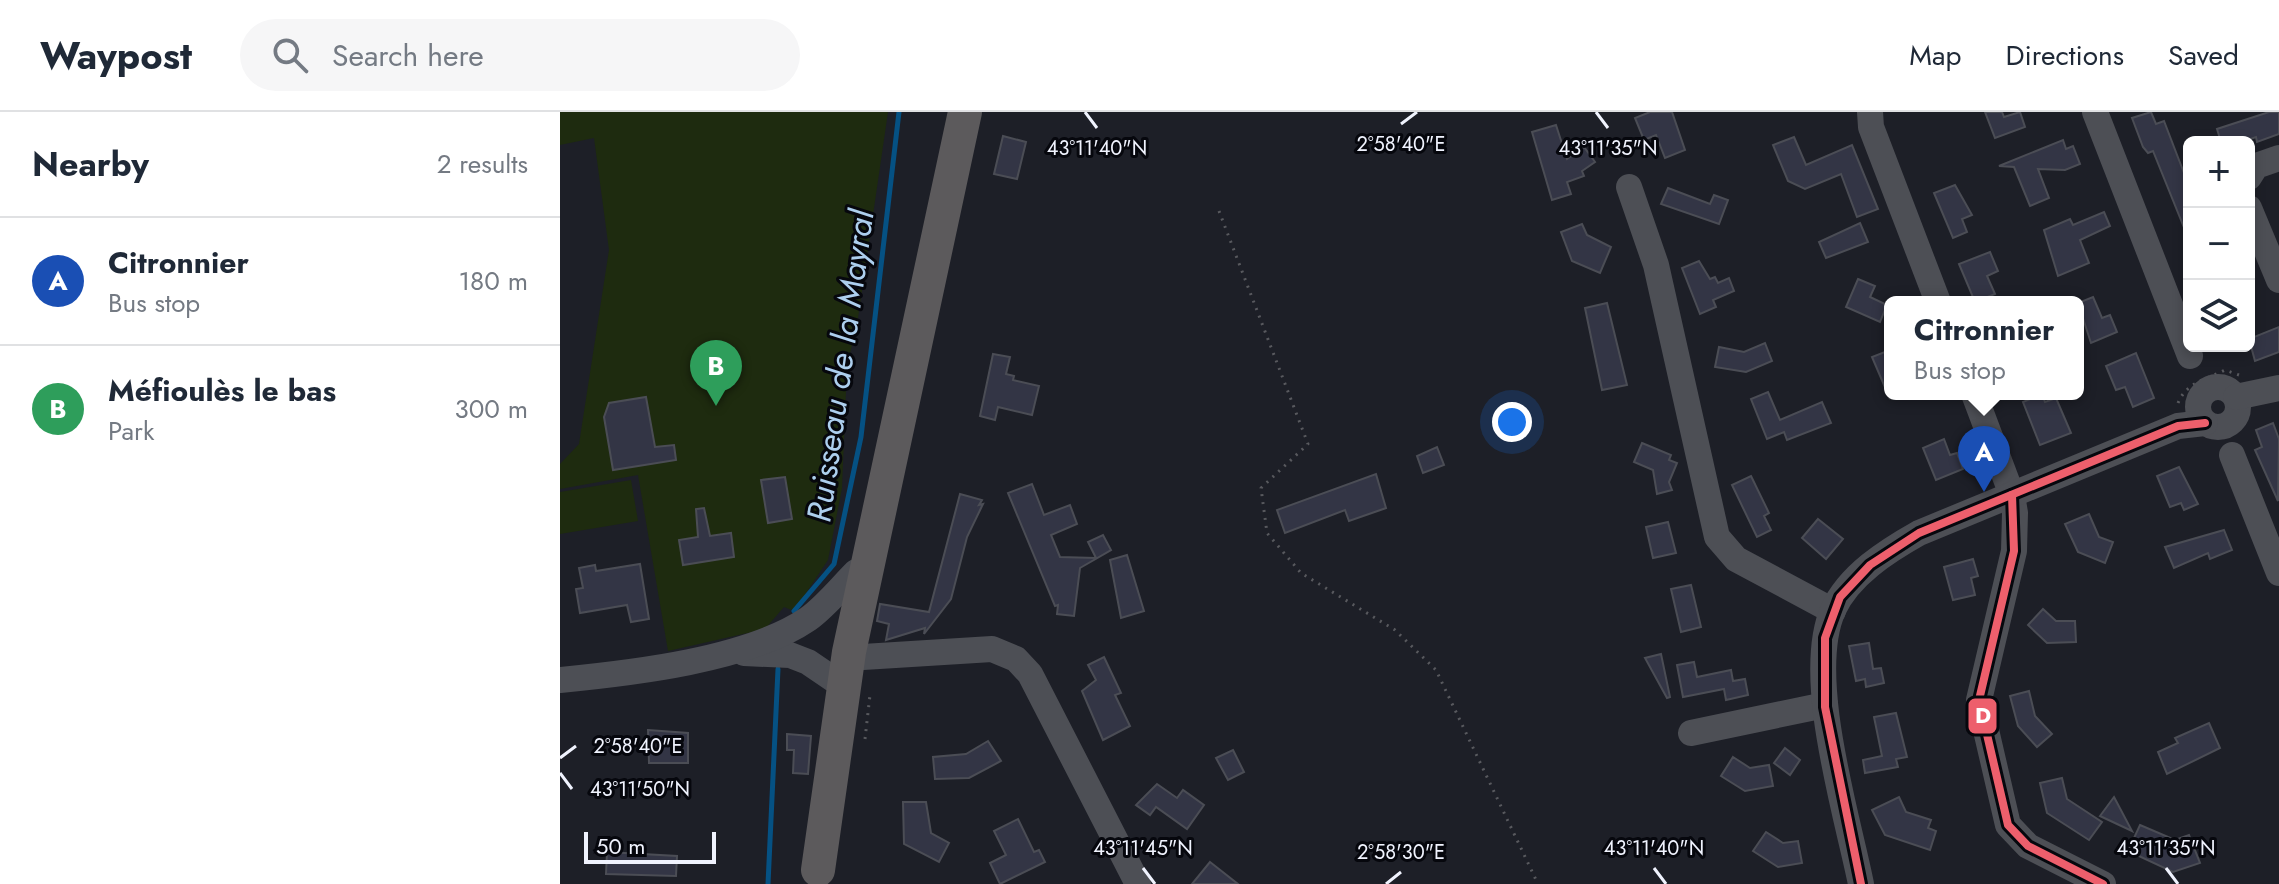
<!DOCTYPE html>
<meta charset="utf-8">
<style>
body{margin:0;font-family:Jost,sans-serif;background:#f6f6f7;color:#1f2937}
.controls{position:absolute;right:24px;top:24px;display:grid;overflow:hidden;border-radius:12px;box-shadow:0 4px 12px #0003}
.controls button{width:72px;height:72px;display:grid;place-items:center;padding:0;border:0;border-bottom:2px solid #e0e1e3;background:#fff;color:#1f2937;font:40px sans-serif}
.scale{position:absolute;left:24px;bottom:20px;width:132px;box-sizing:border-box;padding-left:8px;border:4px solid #f0f3fe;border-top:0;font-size:22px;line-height:28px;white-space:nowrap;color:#f0f3fe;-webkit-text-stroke:6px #06070d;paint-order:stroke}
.you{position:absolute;left:952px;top:310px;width:28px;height:28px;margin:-20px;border:6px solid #fff;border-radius:50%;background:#1a73e8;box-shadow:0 0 0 12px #1a73e833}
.badge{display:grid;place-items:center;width:52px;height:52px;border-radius:50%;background:#d93025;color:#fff;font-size:26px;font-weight:700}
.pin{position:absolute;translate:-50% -66px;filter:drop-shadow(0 2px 4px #0008)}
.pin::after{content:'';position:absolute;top:42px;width:28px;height:24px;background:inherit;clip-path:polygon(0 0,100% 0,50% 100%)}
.popup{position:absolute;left:1324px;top:184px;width:200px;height:104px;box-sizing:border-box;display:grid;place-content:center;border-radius:12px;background:#fff;filter:drop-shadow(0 2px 6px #0005);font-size:26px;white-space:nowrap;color:#747a83}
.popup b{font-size:30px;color:#1f2937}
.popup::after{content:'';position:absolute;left:50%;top:100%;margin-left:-16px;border:16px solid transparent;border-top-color:#fff}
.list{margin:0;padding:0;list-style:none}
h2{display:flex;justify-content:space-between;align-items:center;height:104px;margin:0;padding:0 32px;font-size:34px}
h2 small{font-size:26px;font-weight:400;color:#747a83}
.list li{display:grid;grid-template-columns:52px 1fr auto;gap:24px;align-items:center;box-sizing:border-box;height:128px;padding:0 32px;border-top:2px solid #e0e1e3}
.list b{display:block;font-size:30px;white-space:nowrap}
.list p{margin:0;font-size:26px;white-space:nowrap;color:#747a83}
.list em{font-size:26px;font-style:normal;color:#747a83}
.icon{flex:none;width:44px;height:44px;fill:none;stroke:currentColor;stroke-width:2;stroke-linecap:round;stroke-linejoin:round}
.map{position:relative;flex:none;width:1719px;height:772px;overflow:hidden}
header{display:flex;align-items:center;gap:48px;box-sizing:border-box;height:112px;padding:0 40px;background:#fff;border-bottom:2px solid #e0e1e3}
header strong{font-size:38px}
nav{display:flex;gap:44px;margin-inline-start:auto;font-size:28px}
.search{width:560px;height:72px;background:#f6f6f7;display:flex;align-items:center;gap:20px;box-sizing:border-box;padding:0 28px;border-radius:44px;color:#747a83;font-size:30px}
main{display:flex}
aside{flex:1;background:#fff}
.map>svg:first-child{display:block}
</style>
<header>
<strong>Waypost</strong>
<div class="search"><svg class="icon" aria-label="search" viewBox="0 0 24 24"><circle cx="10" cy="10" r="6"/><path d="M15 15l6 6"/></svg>Search here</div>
<nav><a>Map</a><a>Directions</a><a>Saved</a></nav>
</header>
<main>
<aside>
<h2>Nearby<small>2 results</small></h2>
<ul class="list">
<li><span class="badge" style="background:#1a4fb4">A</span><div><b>Citronnier</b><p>Bus stop</p></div><em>180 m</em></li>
<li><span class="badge" style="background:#2e9e5b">B</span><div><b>Méfioulès le bas</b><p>Park</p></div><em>300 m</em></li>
</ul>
</aside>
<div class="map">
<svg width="1719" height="772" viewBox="0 0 1719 772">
<rect width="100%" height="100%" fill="#1d1f27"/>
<g fill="#1e2b0f">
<polygon points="0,0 328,0 298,206 287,255 282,376 268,448 234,499 224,495 205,517 108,539 78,363 0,377 0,352 19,332 49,138 34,26 0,33"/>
<polygon points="71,368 78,409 0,422 0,380"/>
</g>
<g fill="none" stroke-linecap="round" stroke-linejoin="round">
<g stroke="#055183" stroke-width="5">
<polyline points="234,499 274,452 301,325 339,0"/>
<polyline points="208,772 218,557"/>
</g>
</g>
<g fill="#333545" stroke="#4b4d55" stroke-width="2">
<polygon points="1090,0 1112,0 1125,38 1105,46 1096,23 1084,28 1075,6"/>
<polygon points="1425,0 1442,0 1444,5 1460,0 1465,15 1435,26"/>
<polygon points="1591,0 1596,12 1604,9 1624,61 1629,59 1629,128 1593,39 1588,41 1583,35 1572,6"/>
<polygon points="1709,0 1719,0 1719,22 1697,30 1696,25 1682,30 1661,30 1657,17"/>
<polygon points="996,13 1007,47 1024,35 1035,50 1022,59 1024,64 1007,70 1011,82 992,88 972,20"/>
<polygon points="443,24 466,30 457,67 434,62"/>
<polygon points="1234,25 1246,53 1292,33 1318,97 1297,105 1281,62 1245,77 1228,69 1213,33"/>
<polygon points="1503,28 1506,37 1513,34 1520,52 1505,58 1478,57 1489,86 1470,94 1454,55 1439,54"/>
<polygon points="1395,73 1412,103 1402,107 1407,120 1393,126 1374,81"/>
<polygon points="1108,76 1150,92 1154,83 1168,88 1159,112 1101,92"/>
<polygon points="1544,100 1550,114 1520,128 1529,151 1498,164 1484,118 1510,107 1513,113"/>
<polygon points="1300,111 1308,130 1266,146 1259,130"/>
<polygon points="1022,112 1027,123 1051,135 1040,161 1012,149 1001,120"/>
<polygon points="1430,140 1438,159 1427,164 1435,182 1415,190 1399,152"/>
<polygon points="1139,149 1150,167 1155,165 1158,171 1169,166 1174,179 1153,188 1156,195 1140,202 1122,156"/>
<polygon points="1298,167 1315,174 1310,185 1327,193 1320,210 1286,195"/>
<polygon points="1533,185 1542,206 1550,203 1557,220 1531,231 1518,191"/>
<polygon points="1047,191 1067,273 1042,278 1025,196"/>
<polygon points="1719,215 1719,240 1695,249 1689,227"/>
<polygon points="1205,231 1212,249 1186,260 1155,255 1159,235 1184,240"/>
<polygon points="1330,238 1330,287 1312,245"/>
<polygon points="1576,241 1594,286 1573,295 1565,275 1556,278 1546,254"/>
<polygon points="433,242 450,245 446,262 454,264 453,268 479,274 472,303 438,295 435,308 420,304"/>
<polygon points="1208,280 1220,308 1262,290 1271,311 1227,328 1224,320 1207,327 1191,287"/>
<polygon points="1482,282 1485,290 1496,286 1511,321 1480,333 1463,290"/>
<polygon points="86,285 95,335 114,333 116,348 53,358 44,305 49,291"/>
<polygon points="1713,311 1719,327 1718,389 1695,338 1702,335 1696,318"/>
<polygon points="1384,327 1390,343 1397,341 1403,357 1376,368 1363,336"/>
<polygon points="1082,331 1111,343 1109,348 1117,351 1109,370 1112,378 1097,382 1093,358 1074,350"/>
<polygon points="877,335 884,353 863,361 857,344"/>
<polygon points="1619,355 1638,392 1624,398 1621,391 1610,395 1597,364"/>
<polygon points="816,362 826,396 789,409 785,398 725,421 717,398"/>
<polygon points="1191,364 1209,401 1204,404 1211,418 1197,425 1172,373"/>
<polygon points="225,365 232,407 208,411 201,368"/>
<polygon points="472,372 484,403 510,393 517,412 491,423 500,445 536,446 528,430 543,423 551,438 520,456 514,504 497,502 498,493 495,494 448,381"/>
<polygon points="400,382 422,388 419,393 423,392 407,425 391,487 364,522 365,516 326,528 329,512 317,509 320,492 369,500"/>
<polygon points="144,396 150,424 171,421 174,445 123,453 119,428 138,425 136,397"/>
<polygon points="1529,402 1539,425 1553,430 1545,451 1518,440 1505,412"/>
<polygon points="1258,407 1283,427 1266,447 1242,426"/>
<polygon points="1108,410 1116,441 1093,446 1086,415"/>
<polygon points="1664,418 1672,438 1650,447 1648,441 1614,456 1605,435"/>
<polygon points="567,443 584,499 561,506 550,448"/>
<polygon points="1413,447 1418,464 1411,466 1415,483 1393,488 1384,455"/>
<polygon points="80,452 89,507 71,510 67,493 20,501 16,477 23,476 19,456 35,453 36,459"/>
<polygon points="1131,473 1141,515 1121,520 1111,477"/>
<polygon points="1483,497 1496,509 1515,509 1516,530 1487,531 1468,513"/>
<polygon points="1309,531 1313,557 1321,556 1324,571 1306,575 1305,567 1296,569 1289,534"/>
<polygon points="1101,542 1110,585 1107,586 1085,546"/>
<polygon points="544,545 561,581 555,583 570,614 543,628 522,579 536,568 528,553"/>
<polygon points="1134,550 1137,565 1171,558 1173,569 1185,567 1188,583 1166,588 1164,577 1123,585 1117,553"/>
<polygon points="1469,579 1475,604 1492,622 1477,635 1458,614 1450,584"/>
<polygon points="1336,601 1347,645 1336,647 1338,655 1305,661 1303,648 1322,644 1314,605"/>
<polygon points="1649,611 1660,636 1607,662 1598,640 1618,631 1615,626"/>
<polygon points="88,618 128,621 128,651 89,651"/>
<polygon points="227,622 251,624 248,662 233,661 234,638 227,638"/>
<polygon points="428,629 441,649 409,666 375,667 373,645 406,642"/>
<polygon points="1225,636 1240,648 1230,663 1214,651"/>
<polygon points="673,638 684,660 668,668 656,646"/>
<polygon points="1173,645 1190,656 1209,653 1213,674 1185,679 1161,664"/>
<polygon points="1502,666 1507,687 1542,710 1529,728 1487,701 1480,671"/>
<polygon points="597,672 617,686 623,678 644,693 627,717 596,695 590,703 576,693"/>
<polygon points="1339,685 1346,700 1371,708 1368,716 1376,719 1370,738 1325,723 1312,698"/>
<polygon points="1554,685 1572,719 1540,704"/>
<polygon points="343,690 366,690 371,721 389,731 379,750 344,732"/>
<polygon points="458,707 474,740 479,738 485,750 440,772 430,751 446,743 434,719"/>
<polygon points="1580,713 1615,728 1629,723 1640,751 1613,760 1568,739"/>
<polygon points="1206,720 1223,731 1238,729 1242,751 1218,755 1193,739"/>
<polygon points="47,740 117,744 116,764 46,762"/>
<polygon points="650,750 678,772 632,772"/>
</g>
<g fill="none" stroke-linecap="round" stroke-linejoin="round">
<g stroke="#58595e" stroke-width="3" stroke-dasharray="2 6" stroke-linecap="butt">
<polyline points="659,99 748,332 701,376 707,421 741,461 835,518 876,558 978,772"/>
<path d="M 1618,291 C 1627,270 1645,268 1665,258 L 1679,263"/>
<polyline points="305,627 310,583"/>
</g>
<g stroke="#4d4f55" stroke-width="26">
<polyline points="1310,0 1311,15 1378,190"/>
<polyline points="1535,0 1630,244"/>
<polyline points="1689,65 1696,54 1719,46"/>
<polyline points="1069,75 1096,153 1157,425 1176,447 1273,499"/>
<polyline points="1689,96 1719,168"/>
<circle cx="1658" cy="295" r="20"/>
<polyline points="1414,282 1452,383 1455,401 1454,439 1419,588 1448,713 1468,734 1543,772"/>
<polyline points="1676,285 1719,276"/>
<polyline points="1672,343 1719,461"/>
<polyline points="289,540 303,545 432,537 456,547 470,562 578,772"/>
<polyline points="184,541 230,543 248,550 273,567"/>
<path d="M 0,568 C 72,561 188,548 248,507 C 265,495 281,475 296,460"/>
<polyline points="1131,621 1265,593"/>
<path d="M 1301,772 C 1287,702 1244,564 1273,498 C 1289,463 1327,439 1359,421 L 1618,314 L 1645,311"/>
</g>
<polyline stroke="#5c5a5c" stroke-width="34" points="258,758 289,540 405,0"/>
<defs>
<g id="bus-1">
<polyline points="1452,383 1454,439 1419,588 1448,713 1468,734 1543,772"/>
<polyline points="1301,772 1265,595 1265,526 1280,485 1310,453 1359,421 1618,314 1645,311"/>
</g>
</defs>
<use href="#bus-1" stroke="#06070d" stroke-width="14"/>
<use href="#bus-1" stroke="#ed5f6c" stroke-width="8"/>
</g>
<path fill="none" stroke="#f0f3fe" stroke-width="3" d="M 525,0 L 537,16M 1036,0 L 1048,16M 841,12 L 857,0M 0,646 L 16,634M 0,661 L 12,677M 583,756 L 595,772M 1094,756 L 1106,772M 1606,756 L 1618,772M 826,772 L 841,760"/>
<g text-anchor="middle" stroke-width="6" stroke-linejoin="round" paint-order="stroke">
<g font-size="34" font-style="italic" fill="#adcfee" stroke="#06070d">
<text transform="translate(280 254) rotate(-82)" y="12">Ruisseau de la Mayral</text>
</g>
</g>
<g font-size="20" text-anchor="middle" fill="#f0f3fe" stroke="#06070d" stroke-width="6" stroke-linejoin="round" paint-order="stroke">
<text x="841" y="39">2°58'40"E</text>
<text x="537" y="43">43°11'40"N</text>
<text x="1048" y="43">43°11'35"N</text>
<text x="78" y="641">2°58'40"E</text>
<text x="80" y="684">43°11'50"N</text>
<text x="583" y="743">43°11'45"N</text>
<text x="1094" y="743">43°11'40"N</text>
<text x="1606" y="743">43°11'35"N</text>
<text x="841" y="747">2°58'30"E</text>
</g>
<rect stroke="#06070d" stroke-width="3" x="1407" y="585" width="31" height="38" rx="8" fill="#ed5f6c"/>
<g font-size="22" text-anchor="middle" font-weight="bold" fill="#fff">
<text x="1423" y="611">D</text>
</g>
</svg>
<div class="controls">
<button>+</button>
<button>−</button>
<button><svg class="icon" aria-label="layers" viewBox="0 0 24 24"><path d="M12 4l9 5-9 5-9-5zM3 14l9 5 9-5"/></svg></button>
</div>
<div class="scale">50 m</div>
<div class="you"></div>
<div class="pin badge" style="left:1424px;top:380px;background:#1a4fb4">A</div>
<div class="popup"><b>Citronnier</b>Bus stop</div>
<div class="pin badge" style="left:156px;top:294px;background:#2e9e5b">B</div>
</div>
</main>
